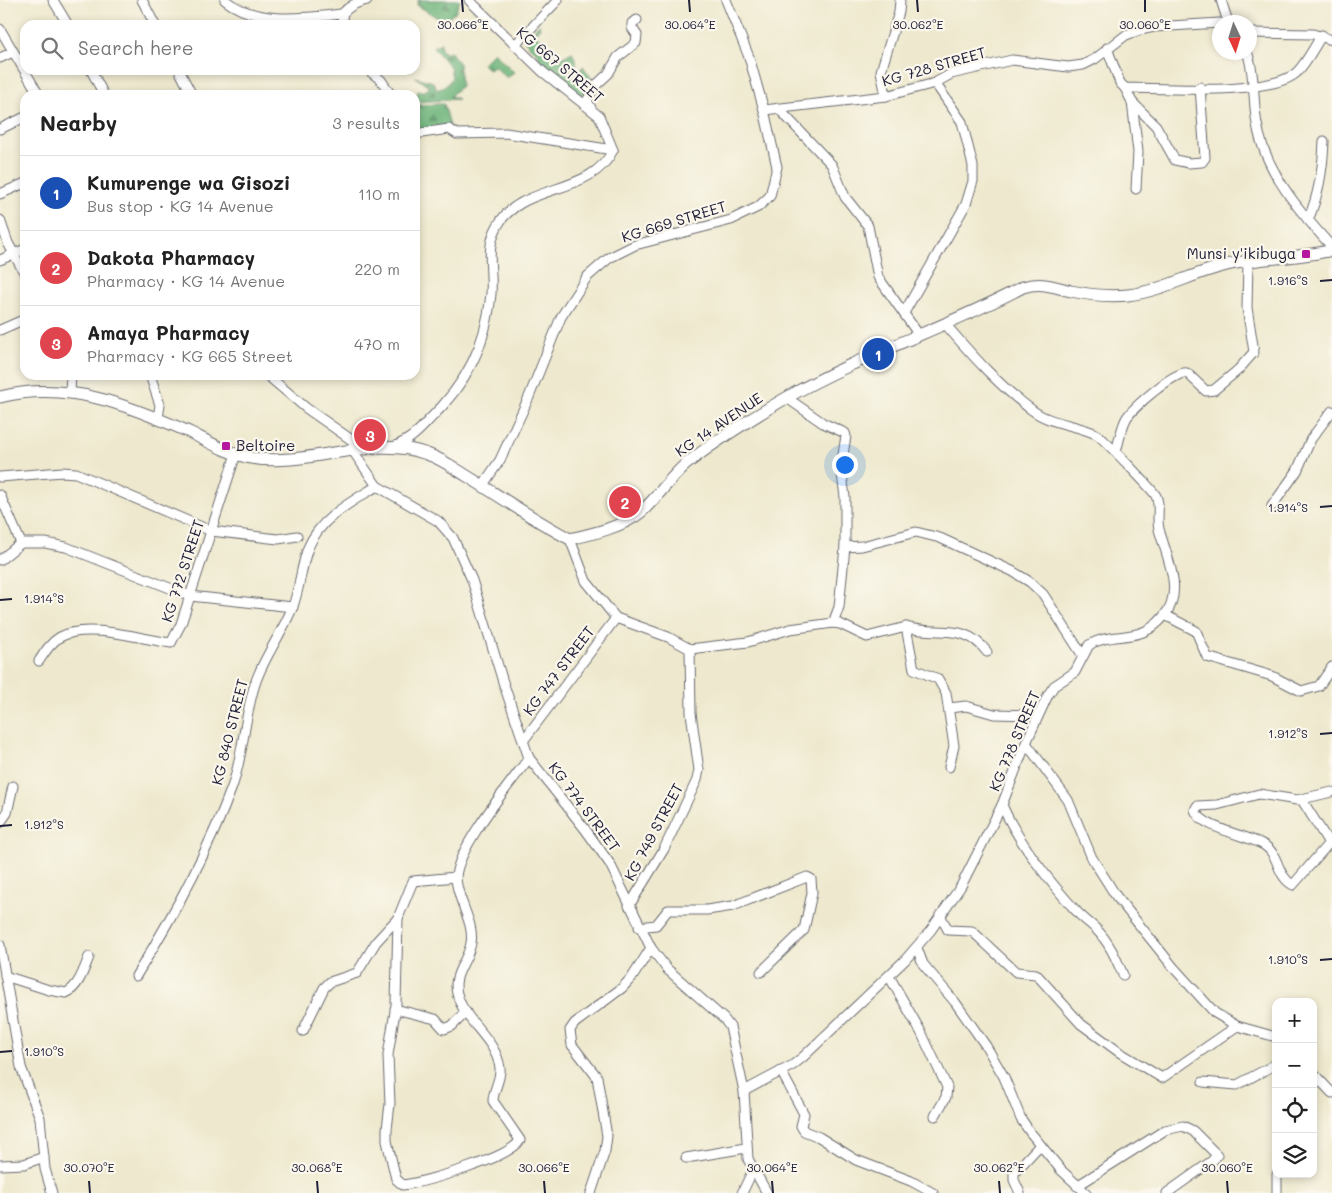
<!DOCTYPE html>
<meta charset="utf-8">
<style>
body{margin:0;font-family:Mali,sans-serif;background:#f6f6f6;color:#222}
.controls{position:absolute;right:15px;bottom:15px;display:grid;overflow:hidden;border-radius:10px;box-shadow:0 2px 8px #0003}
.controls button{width:45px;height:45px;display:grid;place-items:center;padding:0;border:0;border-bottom:1px solid #e0e0e0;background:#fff;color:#222;font:25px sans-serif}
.compass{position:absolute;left:1212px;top:15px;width:45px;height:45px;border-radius:50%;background:#fff;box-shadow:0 2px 8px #0003;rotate:176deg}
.you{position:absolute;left:844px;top:464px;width:18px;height:18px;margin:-12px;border:4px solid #fff;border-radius:50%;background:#1a73e8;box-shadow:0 0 0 8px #1a73e833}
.badge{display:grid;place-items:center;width:32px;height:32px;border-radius:50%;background:#ea580c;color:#fff;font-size:16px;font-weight:700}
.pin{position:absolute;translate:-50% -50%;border:2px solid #fff;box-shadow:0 1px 5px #0006}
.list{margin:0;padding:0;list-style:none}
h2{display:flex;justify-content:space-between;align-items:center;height:65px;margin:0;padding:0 20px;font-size:21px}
h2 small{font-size:16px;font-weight:400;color:#767676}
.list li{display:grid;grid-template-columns:32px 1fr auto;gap:15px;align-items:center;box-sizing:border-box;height:75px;padding:0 20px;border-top:1px solid #e0e0e0}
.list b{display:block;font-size:19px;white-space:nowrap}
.list p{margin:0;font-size:16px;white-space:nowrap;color:#767676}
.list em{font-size:16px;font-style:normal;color:#767676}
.icon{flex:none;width:28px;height:28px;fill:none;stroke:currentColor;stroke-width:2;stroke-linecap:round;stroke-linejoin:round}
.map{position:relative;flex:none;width:1332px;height:1193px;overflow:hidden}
.search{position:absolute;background:#fff;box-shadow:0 2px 8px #0003;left:20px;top:20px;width:400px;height:55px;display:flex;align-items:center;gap:12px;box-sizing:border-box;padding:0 18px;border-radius:15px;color:#767676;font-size:19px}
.panel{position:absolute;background:#fff;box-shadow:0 2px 8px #0003;left:20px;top:90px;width:400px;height:290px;border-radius:15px}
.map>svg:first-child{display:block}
</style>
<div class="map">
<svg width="1332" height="1193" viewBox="0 0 1332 1193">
<defs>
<pattern id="forest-firs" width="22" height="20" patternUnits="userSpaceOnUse" patternTransform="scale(1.25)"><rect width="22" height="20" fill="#6cb379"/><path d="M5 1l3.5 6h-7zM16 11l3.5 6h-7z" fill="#589164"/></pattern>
</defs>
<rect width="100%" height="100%" fill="#fbf7ec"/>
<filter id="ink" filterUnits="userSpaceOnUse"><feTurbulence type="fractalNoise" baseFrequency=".02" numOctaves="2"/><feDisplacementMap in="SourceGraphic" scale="10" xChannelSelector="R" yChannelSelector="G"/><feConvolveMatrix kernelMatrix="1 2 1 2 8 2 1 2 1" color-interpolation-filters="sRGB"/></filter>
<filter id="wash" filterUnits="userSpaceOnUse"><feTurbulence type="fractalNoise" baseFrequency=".0096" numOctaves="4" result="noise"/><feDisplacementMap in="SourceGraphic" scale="20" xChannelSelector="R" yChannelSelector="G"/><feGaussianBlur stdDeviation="1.12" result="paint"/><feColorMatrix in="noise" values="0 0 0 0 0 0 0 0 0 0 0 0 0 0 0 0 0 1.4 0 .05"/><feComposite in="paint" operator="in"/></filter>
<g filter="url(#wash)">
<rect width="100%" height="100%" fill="#eee9ce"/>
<g fill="url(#forest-firs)" stroke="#476a5a">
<polygon points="418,0 460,0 456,11 444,22 417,5"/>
<path d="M 539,24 L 540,28 L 532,35 L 532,39 L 535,36 C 547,39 551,53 562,58 L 572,52 L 577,63 L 571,71 L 572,75 L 577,75 L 583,66 L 592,79 L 584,93 L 579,95 L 571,87 L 563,86 L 567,81 L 557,82 L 551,71 L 544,72 L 536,62 L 539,55 L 524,41 Z"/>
<polygon points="441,43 441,49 446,54 450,51 459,64 461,86 450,96 458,99 415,102 418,91 425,91 430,87 415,77 433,82 437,90 446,86 452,78 450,67 433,47"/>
<polygon points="494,52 514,72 507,78 494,66 489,69 482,64"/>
<polygon points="444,104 450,125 416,130 415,105"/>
</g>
</g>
<g filter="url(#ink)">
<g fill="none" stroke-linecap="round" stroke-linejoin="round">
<defs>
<g id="minor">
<polyline points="53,0 68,25"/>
<polyline points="142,0 155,25"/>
<path d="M 225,0 C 256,25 304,18 342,14"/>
<polyline points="1221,0 1228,22"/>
<path d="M 343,25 L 342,14 C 349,6 356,2 367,0"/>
<polyline points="0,29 39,95"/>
<polyline points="1250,33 1313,34 1332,40"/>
<polyline points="515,45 558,0"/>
<path d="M 1107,48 L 1120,83 L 1125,88 C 1163,88 1269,96 1296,73 C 1306,64 1314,47 1322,35"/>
<path d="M 1247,52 C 1255,72 1253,103 1257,124 C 1265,172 1301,213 1332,247"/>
<polyline points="0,58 13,52"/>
<polyline points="91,70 104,95"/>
<polyline points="179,70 192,95"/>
<polyline points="368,70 381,80 391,95"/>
<polyline points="1125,88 1132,102 1156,126 1175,160 1189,163 1202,162 1205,158 1200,87"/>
<polyline points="886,96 881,71 899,12 900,0"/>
<polyline points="1132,102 1138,152 1136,189"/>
<polyline points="591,108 587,101 595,86 608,74 618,57 636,43 637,35 632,28 632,23 637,20"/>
<polyline points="778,108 832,165 845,197 868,226 878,277 919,335"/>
<polyline points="764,110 886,96 935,83 951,74 1012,60 1068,67 1083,65 1095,59 1126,35 1140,30 1154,27 1220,23"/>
<polyline points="0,129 25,117"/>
<polyline points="415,134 449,129 457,134 506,133 613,150"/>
<polyline points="0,194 25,183"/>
<polyline points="0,220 8,243 25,274"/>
<path d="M 1308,220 C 1319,195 1323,168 1324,141"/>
<polyline points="0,260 25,249"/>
<polyline points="904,313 966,204 973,181 973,166 962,122 935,83"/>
<polyline points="0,330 25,319"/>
<polyline points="150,375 160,405 158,418"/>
<polyline points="267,375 306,408 366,450"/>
<polyline points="70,392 71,375"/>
<path d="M 393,447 C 409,441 418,432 429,420 C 466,384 486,346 491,294 C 493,270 485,249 497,227 C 520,182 591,197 613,150 L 599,116 L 543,72 L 469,0"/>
<polyline points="353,451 377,486 438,521 453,538 472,580 503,682 529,758 585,829 610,864 651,948 667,969 724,1019 730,1027 744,1091 748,1159 767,1193"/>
<path d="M 1116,452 C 1119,441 1121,429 1126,419 C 1132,408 1176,370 1187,373 L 1206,391 L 1214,390 L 1238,370 L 1254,352 L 1247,308 L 1248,261"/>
<polyline points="0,477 62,472 76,473 211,531 278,539 297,536"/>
<polyline points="483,485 500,460 529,397 561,317 587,277 609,258 635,245 731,220 758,207 770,196 777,167 764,110 749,57 726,0"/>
<polyline points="0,495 21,543"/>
<polyline points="1272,506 1297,471 1311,439 1332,411"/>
<polyline points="570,539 586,581 616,618 668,637 690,649 748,642 790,629 833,623 839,607 845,547 845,497 841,467 846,436 845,433 823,423 787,398"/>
<polyline points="21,543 45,543 66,547 190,596 293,607"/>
<polyline points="845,547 862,546 916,532 940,538 1012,571 1030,582 1043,594 1083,656"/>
<polyline points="0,560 21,543"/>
<polyline points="1165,615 1196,631 1207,657 1272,676 1301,691 1319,686 1332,667"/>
<polyline points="833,623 840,624 867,637 906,627 914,669 938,679 946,693 954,746 949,767"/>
<path d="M 906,627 C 937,637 964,621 987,652"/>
<path d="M 39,661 C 45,652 50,643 60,637 C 86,622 141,639 171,643 L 181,624 L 236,454"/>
<polyline points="949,708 966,706 994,714 1038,715"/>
<polyline points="523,741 616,618"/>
<polyline points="1026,743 1068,800 1092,858 1116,896 1174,968 1215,1013 1237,1026 1276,1037"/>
<path d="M 1302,800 L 1329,843 L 1293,885 C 1276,876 1280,855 1264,845 C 1250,836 1200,828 1195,810 L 1197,806 L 1217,805 L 1259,794 L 1297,800 L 1332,792"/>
<path d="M 1002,805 C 1018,842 1051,884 1079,914 C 1084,919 1091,924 1096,929 C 1109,942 1116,958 1123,975"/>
<polyline points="0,823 7,813 13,786"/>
<polyline points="629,906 664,849 697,780 699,770 691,713 690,649"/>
<polyline points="940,915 948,930 972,931 1016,972 1036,974 1081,1024 1119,1052 1162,1078 1237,1026"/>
<path d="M 398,918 L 396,1005 L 388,1055 L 390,1104 L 387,1129 L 387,1141 L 396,1179 L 403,1185 C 425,1182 511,1158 520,1140 L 493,1101 C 493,1090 501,1080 500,1068 C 496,1039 466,1023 458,997 C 450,975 468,962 471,943 C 475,922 456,899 456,877 C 458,846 510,784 529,758"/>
<polyline points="639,927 656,925 668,910 707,910 733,906 807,877 811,879 812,893 804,930 761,972"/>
<polyline points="0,945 21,1067 40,1118 45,1169 52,1193"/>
<polyline points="917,948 923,964 955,1002 986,1046 1004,1077 1021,1119 1030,1132 1061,1170 1086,1193"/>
<path d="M 5,976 L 49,990 L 66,993 C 79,987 84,969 89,957"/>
<path d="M 136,976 C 173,916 208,853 232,787 C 244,753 244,715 256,681 C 265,655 283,632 293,606 C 300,587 301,567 308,548 C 320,518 351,502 377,486"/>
<polyline points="889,976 921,1032 947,1087 946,1097 935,1116"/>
<polyline points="395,1009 435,1019 444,1029 452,1026 466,1012"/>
<polyline points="303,1031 324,988 330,982 357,973 376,942 398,918 413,881 456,877"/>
<polyline points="781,1071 804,1114 801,1126 804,1131 819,1137 856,1160 911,1181 933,1193"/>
<polyline points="1313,1073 1332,1093"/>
<polyline points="1203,1082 1237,1085 1276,1064"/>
<path d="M 744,1091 L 793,1065 L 803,1057 L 905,960 L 931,930 L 961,886 L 1002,805 L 1026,743 L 1048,695 L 1054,686 L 1075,672 L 1089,645 C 1115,630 1141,645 1164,616 C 1185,591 1166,556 1159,529 C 1156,518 1161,506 1156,496 C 1154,491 1101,436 1096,434 C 1075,424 1050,424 1032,410 C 1001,388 971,354 946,325"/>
<polyline points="686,1158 746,1148"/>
<polyline points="0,1165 24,1164 44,1157"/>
<polyline points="1077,1186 1165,1130 1183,1126 1193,1131 1217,1155 1212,1161 1167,1193"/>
<polyline points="591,1193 605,1151 607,1136 597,1077 572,1045 570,1030 575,1023 622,988 633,976 651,948"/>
<polyline points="742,1193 753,1170"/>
<polyline points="1020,1193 1014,1180 1014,1173 1040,1145"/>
<polyline points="1277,1193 1277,1174"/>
</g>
<path id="major" d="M 0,397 C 67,380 128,405 189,432 C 209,442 229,454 251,458 C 310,468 371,433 427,454 C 442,459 454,468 467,476 C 501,497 534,520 570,539 C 592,534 623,527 641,512 C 657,498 669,479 685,465 C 716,440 752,418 786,398 C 862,354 946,328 1023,287 C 1041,281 1054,287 1071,291 C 1090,295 1109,297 1128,295 C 1162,291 1193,273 1227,265 C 1261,257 1297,259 1332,250"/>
</defs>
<use href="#minor" stroke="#69686e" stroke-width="11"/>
<use href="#major" stroke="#69686e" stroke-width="13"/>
<use href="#minor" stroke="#fff" stroke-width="9"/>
<use href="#major" stroke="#fff" stroke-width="11"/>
</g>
</g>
<path fill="none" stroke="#22223b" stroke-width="2" d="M 462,0 L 463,12M 689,0 L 690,12M 917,0 L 918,12M 1145,0 L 1145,12M 1320,281 L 1332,280M 1320,507 L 1332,506M 0,600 L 12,599M 1320,734 L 1332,733M 0,826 L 12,825M 1320,960 L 1332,959M 0,1052 L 12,1051M 89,1181 L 90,1193M 317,1181 L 318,1193M 544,1181 L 545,1193M 772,1181 L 773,1193M 999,1181 L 1000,1193M 1227,1181 L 1228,1193"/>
<g fill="#b5179e" stroke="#fbf7ec" stroke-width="2">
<rect x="1301" y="249" width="10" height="10" rx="2.5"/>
<rect x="221" y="441" width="10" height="10" rx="2.5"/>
</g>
<g text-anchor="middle" stroke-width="4.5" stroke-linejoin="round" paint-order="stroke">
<g font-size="15" fill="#22223b" stroke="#fbf7ec">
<text transform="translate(560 65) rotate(40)" y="5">KG 667 STREET</text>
<text transform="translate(934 67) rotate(-16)" y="5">KG 728 STREET</text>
<text transform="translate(674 222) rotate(-17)" y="5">KG 669 STREET</text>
<text transform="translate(719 425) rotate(-34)" y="5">KG 14 AVENUE</text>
<text transform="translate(183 571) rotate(-72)" y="5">KG 772 STREET</text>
<text transform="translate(559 671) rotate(-53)" y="5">KG 747 STREET</text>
<text transform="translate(230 732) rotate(-76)" y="5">KG 840 STREET</text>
<text transform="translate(1015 741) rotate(-67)" y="5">KG 778 STREET</text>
<text transform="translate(584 807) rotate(53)" y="5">KG 774 STREET</text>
<text transform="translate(654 832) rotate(-62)" y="5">KG 749 STREET</text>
</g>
<g font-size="15" fill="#22223b" stroke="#fbf7ec" text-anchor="end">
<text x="1296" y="259">Munsi y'ikibuga</text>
<text x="236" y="451" text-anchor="start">Beltoire</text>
</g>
</g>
<g font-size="12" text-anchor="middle" fill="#22223b" stroke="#fbf7ec" stroke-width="4.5" stroke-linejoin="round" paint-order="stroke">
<text x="463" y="29">30.066°E</text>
<text x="690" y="29">30.064°E</text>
<text x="918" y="29">30.062°E</text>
<text x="1145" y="29">30.060°E</text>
<text x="1288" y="285">1.916°S</text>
<text x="1288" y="512">1.914°S</text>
<text x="44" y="603">1.914°S</text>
<text x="1288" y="738">1.912°S</text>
<text x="44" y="829">1.912°S</text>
<text x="1288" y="964">1.910°S</text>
<text x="44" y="1056">1.910°S</text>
<text x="89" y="1172">30.070°E</text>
<text x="317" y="1172">30.068°E</text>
<text x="544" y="1172">30.066°E</text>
<text x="772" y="1172">30.064°E</text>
<text x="999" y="1172">30.062°E</text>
<text x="1227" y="1172">30.060°E</text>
</g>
</svg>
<div class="controls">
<button>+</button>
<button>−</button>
<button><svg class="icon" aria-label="locate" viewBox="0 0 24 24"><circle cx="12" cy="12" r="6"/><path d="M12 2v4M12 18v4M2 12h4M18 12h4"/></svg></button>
<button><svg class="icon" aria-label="layers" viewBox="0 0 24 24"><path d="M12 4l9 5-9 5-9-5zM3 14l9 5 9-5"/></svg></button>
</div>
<svg class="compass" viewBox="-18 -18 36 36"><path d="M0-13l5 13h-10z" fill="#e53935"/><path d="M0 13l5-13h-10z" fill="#767676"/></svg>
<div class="you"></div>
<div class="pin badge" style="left:878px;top:354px;background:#1a4fb4">1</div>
<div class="pin badge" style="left:625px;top:502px;background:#e0444e">2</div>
<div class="pin badge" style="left:370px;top:435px;background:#e0444e">3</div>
<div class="search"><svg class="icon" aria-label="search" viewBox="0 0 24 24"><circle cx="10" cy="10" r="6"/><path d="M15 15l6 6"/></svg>Search here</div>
<section class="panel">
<h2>Nearby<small>3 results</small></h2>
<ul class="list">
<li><span class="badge" style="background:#1a4fb4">1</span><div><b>Kumurenge wa Gisozi</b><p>Bus stop · KG 14 Avenue</p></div><em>110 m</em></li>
<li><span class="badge" style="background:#e0444e">2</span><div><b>Dakota Pharmacy</b><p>Pharmacy · KG 14 Avenue</p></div><em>220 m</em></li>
<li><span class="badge" style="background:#e0444e">3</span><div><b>Amaya Pharmacy</b><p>Pharmacy · KG 665 Street</p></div><em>470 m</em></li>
</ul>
</section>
</div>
